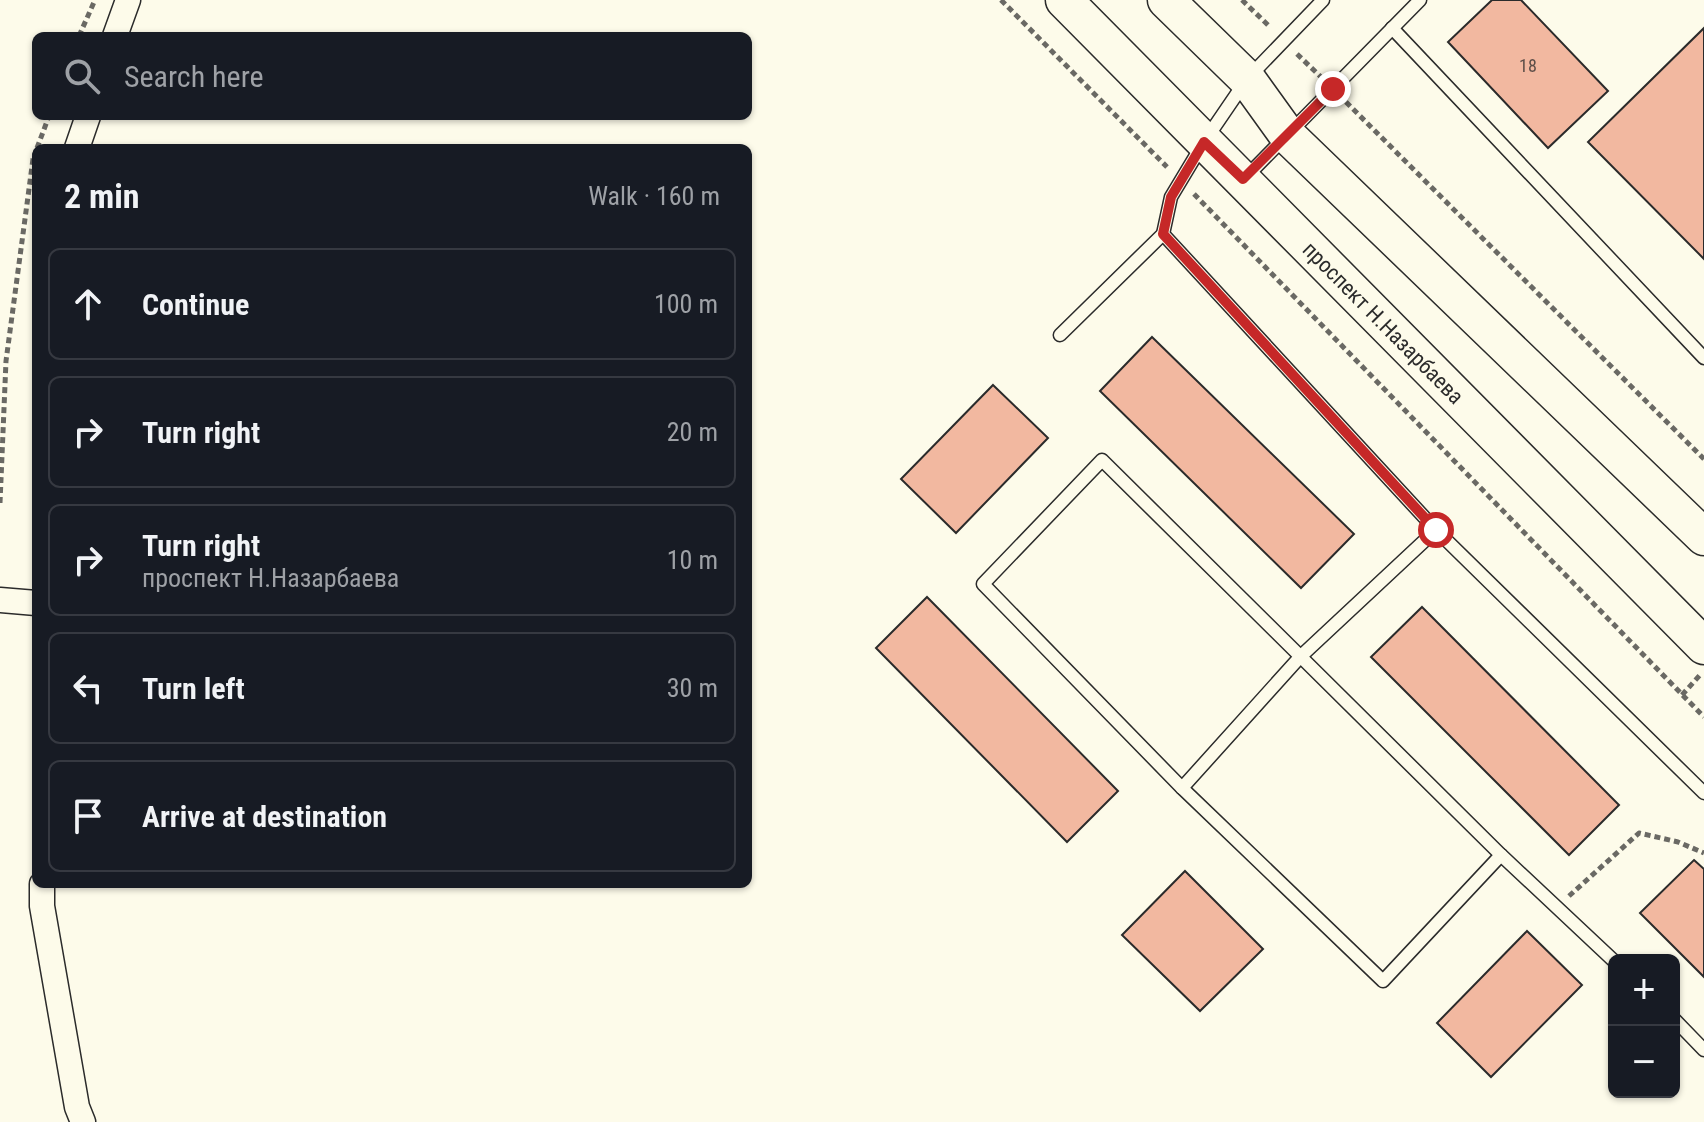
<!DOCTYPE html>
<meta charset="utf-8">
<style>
body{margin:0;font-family:"Roboto Condensed",sans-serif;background:#242831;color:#f1f3f6}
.controls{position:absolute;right:24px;bottom:24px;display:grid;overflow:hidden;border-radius:12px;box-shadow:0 2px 6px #0004}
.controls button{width:72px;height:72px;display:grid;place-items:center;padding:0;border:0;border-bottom:2px solid #363941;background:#171b24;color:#f1f3f6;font:40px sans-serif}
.stop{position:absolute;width:24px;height:24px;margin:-18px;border:6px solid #c62828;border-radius:50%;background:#fff}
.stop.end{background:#c62828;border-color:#fff;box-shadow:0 2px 8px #0008}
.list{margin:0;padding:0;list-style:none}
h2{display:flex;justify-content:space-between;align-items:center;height:104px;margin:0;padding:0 32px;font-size:34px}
h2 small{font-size:26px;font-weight:400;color:#9ea1a6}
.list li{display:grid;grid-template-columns:52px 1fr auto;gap:24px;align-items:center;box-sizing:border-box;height:112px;margin:0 16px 16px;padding:0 16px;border:2px solid #363941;border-radius:12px}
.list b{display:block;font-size:30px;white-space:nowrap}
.list p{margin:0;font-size:26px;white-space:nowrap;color:#9ea1a6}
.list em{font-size:26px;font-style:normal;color:#9ea1a6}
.icon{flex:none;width:44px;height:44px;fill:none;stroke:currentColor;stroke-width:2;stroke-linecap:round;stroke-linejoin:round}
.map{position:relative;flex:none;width:1704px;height:1122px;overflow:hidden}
.search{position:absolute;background:#171b24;box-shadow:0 2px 6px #0004;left:32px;top:32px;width:720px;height:88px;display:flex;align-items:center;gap:20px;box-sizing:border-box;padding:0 28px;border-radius:12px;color:#9ea1a6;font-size:30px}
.panel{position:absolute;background:#171b24;box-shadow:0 2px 6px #0004;left:32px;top:144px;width:720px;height:744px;border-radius:12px}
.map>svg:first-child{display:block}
</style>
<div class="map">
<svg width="1704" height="1122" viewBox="0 0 1704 1122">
<rect width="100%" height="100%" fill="#fdfbea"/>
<g fill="#f2b8a0" stroke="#2b2b2b" stroke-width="2">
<polygon points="1492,0 1521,0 1608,91 1548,148 1448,42"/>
<polygon points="1704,28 1704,259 1588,142"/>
<polygon points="1152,337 1354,534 1301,588 1100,391"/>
<polygon points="993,385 1048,438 956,533 901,479"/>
<polygon points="927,597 1118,791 1067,842 876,648"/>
<polygon points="1422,607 1619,805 1569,855 1371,657"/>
<polygon points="1694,860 1704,869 1704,977 1640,913"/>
<polygon points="1185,871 1263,949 1200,1011 1122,935"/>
<polygon points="1527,931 1582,985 1491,1077 1437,1023"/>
</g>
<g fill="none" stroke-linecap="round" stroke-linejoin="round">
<defs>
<g id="service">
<polyline points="1323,0 1247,79 1204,142 1171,197 1163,234 1436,530 1704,793"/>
<polyline points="1392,28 1704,358"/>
<polyline points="1246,177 1420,0"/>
<polyline points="1060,335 1163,234"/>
<polygon points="1102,460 1501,855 1383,981 1182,788 983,584"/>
<polyline points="1182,788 1300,657 1436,530"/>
<polyline points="1501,855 1614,961"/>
<polyline points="1674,1019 1704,1050"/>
</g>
<g id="minor">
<polyline points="115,36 128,0"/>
<polyline points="77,148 88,116"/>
<polyline points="0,600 36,603"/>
<polyline points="42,884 42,906 77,1107 83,1122"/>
</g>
<g id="secondary">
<path id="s1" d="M 1064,0 L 1704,646"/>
<polyline points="1166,0 1247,79 1288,136 1704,537"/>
</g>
</defs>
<use href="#service" stroke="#2b2b2b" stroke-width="15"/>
<use href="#minor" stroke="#2b2b2b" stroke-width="27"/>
<use href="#secondary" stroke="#2b2b2b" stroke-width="39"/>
<g stroke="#6a6964" stroke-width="5" stroke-dasharray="6 4" stroke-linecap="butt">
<polyline points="1001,0 1167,167"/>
<polyline points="1242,0 1270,27"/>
<polyline points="79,36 95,0"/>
<polyline points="1297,54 1322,78"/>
<polyline points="1346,102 1704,459"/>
<polyline points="37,148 49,116"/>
<polyline points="1194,194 1704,717"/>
<polyline points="0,503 6,361 33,159 36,151"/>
<polyline points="1682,695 1700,675"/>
<polyline points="1569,896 1639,833 1678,842 1704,853"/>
</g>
<use href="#service" stroke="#fdfbea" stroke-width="12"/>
<use href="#minor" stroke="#fdfbea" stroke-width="24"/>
<use href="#secondary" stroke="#fdfbea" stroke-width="36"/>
</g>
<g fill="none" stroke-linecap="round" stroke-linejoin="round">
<polyline stroke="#c62828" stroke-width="10" points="1333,89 1243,179 1204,142 1171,197 1163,234 1436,530"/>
</g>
<g text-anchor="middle" stroke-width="6" stroke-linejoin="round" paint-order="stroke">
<g font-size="18" fill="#5d4e48">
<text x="1528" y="72">18</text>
</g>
<g font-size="22" fill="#2b2b2b" stroke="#fdfbea">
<text dy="8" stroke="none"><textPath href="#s1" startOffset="454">проспект Н.Назарбаева</textPath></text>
</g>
</g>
</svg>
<div class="controls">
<button>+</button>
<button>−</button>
</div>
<div class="stop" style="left:1436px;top:530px"></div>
<div class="stop end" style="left:1333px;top:89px"></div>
<div class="search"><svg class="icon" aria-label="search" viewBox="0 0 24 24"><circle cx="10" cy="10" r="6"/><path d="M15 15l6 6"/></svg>Search here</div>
<section class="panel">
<h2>2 min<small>Walk · 160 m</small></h2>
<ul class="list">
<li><svg class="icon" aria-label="ahead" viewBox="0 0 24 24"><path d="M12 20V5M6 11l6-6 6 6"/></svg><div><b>Continue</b></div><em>100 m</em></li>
<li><svg class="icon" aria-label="right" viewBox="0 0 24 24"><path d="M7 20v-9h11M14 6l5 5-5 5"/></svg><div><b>Turn right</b></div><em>20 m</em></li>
<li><svg class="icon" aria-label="right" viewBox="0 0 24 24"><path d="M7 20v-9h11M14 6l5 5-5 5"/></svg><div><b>Turn right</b><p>проспект Н.Назарбаева</p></div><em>10 m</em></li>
<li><svg class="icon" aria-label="left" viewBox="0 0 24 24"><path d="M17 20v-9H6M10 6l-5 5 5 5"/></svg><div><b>Turn left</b></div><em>30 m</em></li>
<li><svg class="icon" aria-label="arrive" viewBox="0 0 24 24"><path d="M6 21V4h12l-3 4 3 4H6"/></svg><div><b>Arrive at destination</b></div></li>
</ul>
</section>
</div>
